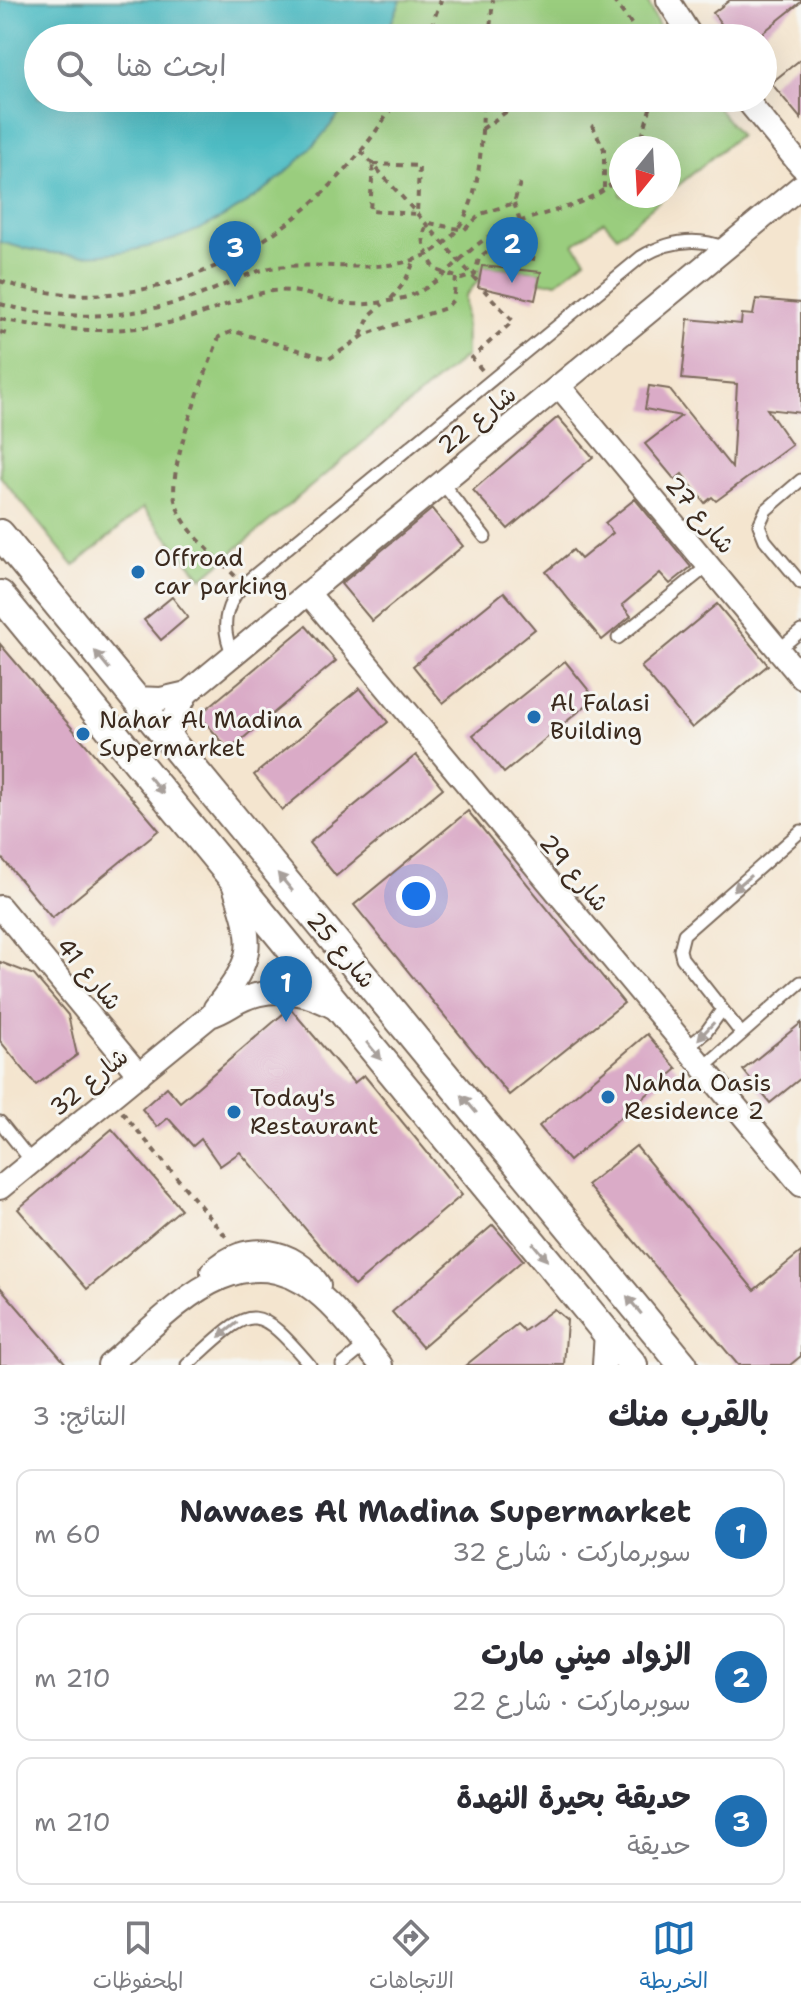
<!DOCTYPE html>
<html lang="ar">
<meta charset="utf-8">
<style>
body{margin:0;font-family:"Shantell Sans","Playpen Sans Arabic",sans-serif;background:#f7f7f7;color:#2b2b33;direction:rtl}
.compass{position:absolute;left:609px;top:136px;width:72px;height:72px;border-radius:50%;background:#fff;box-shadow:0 8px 32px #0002;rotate:198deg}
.you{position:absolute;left:416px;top:896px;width:28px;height:28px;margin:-20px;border:6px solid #fff;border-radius:50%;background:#1a73e8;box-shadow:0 0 0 12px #1a73e833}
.badge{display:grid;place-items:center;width:52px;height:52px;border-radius:50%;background:#1f6fb2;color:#fff;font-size:26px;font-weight:700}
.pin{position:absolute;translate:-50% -66px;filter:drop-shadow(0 2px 4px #0008)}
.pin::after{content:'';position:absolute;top:42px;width:28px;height:24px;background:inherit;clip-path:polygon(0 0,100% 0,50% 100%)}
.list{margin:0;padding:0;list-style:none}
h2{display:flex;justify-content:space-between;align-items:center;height:104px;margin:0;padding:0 32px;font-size:34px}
h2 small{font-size:26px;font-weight:400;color:#7c7c81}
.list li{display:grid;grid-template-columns:52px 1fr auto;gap:24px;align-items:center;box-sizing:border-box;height:128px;margin:0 16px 16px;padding:0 16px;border:2px solid #e1e1e2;border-radius:16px}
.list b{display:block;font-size:30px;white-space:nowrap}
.list p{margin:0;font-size:26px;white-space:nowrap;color:#7c7c81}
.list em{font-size:26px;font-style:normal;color:#7c7c81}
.icon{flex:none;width:44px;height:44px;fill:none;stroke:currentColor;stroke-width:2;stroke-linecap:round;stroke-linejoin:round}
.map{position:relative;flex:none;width:801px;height:1365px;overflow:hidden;direction:ltr}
.search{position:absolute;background:#fff;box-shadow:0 8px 32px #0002;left:24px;right:24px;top:24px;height:88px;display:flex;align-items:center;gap:20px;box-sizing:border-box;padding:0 28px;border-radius:44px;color:#7c7c81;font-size:30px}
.sheet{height:536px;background:#fff}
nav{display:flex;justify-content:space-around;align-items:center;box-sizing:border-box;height:112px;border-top:2px solid #e1e1e2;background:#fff;font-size:22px;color:#7c7c81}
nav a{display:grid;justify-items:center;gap:4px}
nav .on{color:#1f6fb2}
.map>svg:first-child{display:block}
</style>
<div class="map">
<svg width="801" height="1365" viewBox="0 0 801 1365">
<rect width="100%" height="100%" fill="#f6f6f2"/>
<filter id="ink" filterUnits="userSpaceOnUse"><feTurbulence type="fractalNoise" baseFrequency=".0125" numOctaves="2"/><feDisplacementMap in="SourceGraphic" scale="16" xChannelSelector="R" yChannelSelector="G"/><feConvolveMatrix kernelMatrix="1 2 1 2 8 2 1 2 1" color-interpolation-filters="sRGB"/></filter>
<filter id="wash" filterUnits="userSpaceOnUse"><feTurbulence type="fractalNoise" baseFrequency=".006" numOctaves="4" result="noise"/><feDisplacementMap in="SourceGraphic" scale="32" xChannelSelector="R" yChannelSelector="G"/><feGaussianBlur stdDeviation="1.8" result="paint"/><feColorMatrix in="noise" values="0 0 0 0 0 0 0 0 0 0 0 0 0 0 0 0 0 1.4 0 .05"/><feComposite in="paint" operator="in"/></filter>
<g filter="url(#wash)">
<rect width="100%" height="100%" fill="#f4e5cf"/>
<polygon fill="#9acd7e" stroke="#6a7c4e" stroke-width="2" points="0,0 647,0 664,38 38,38 38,98 710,98 739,135 669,193 669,148 621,148 621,196 665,196 617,236 604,221 574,244 586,259 557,282 539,282 540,272 482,266 479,280 465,296 466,356 202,578 143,508 74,566 0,476"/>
<path fill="#4cbbc3" stroke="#447270" stroke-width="2" d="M 0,0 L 401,0 L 385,38 L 38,38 L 38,98 L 351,98 C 272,214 140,285 0,242 Z"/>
<g id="blocks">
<g fill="#daabc7">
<polygon points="730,0 801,0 801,2 756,38 732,38 713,13"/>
<polygon points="801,59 801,119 771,83"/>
<polygon points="482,266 541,272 535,300 478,287"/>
<polygon points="756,299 801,303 801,413 767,409 792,445 716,501 712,497 705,503 682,474 675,480 645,444 681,416 645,409 649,386 669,389 732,468 737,384 682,379 688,319 741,324 742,314 753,315"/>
<polygon points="558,417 593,457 508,529 473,490"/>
<polygon points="635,499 691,567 670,584 660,573 622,605 631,616 602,640 546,572 573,550 581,559 613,533 605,523"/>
<polygon points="432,509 463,546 372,621 341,584"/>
<polygon points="504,592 535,629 443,703 413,666"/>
<polygon points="172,597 188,617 161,640 144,620"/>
<polygon points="717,604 768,665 692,728 641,667"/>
<polygon points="306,626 336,661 229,750 199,715"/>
<polygon points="0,644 159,830 52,918 0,856"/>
<polygon points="565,661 595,698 504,773 473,735"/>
<polygon points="360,688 388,722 282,810 254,775"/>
<polygon points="416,755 443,788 336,876 309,843"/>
<polygon points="468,811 624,1003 509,1095 354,905"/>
<polygon points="0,962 34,975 68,1015 77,1055 36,1085 0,1041"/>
<polygon points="290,1008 354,1083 364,1075 462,1195 354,1286 240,1152 220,1166 201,1139 193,1146 168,1118 157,1127 142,1109 167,1087 180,1102"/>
<polygon points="801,1023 801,1078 770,1103 743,1070"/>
<polygon points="647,1034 677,1069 569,1161 539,1126"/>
<polygon points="112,1129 181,1209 87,1289 18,1209"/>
<polygon points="636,1146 754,1290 801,1252 801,1356 790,1365 738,1365 587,1185"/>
<polygon points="493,1225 523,1260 422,1347 392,1312"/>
<polygon points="0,1287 67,1365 0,1365"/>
<polygon points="554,1309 567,1320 564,1365 466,1365 517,1324 524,1331"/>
</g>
</g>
</g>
<g filter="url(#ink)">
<use href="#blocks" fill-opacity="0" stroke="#7c6b5c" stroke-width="2"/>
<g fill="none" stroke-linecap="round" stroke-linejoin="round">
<defs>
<g id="service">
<polyline points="801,480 766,510 759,525 765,540 801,583"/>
<polyline points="442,483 485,537"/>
<polyline points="618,638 709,565"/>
<polyline points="778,650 801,631"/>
<path d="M 233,655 C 219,625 225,600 251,578 L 641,257 C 668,241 696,236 725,248"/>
<polyline points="741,1033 682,958 680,950 684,934 801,831"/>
<polyline points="686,1048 706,1032 722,1010"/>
<polyline points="703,1068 801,982"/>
<polyline points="0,1122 32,1162"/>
<path d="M 187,1365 C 251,1309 251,1296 310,1365"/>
<polyline points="342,1365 365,1346"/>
</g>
<g id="minor">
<polyline points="668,0 692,38"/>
<polyline points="745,98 801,166"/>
<polyline points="559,386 801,677"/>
<polyline points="308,593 801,1185"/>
<polyline points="133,698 161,699 187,693"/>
<polyline points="169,742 175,716 187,693 801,186"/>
<polyline points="0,907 139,1075"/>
<path d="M 215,1008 C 256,955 254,947 233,883"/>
<path d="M 0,1188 L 210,1016 C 221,1013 229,1007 238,1002 C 272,984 309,992 340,1011"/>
<path d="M 212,1272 C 245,1239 294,1247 319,1285"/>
<path d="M 109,1365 C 168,1316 236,1229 316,1292 C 341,1312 361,1341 381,1365"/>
<polyline points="604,1365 606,1332"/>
</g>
<g id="tertiary">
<polyline points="0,534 683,1365"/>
<polyline points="0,595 633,1365"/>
</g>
</defs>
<use href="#service" stroke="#7c6b5c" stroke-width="15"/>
<use href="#minor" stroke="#7c6b5c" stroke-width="26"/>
<use href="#tertiary" stroke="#7c6b5c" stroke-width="32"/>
<g stroke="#7c6b5c" stroke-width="4" stroke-dasharray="6 6" stroke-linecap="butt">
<polyline points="613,0 642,38"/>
<polyline points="427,38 441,0"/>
<polyline points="489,38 493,0"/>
<polyline points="592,125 604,149 604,188"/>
<polyline points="482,129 510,109 544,101"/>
<polyline points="639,148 653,98"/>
<polyline points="361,151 477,281"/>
<polygon points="373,164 419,166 417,214 370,211"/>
<path d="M 520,183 L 514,203 L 481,214 L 464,230 L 429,223 C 417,237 427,256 436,270 L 462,279 L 475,274 L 479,258 L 485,253 L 536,259"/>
<polyline points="514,203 520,221"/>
<path d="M 0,281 C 158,332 319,235 397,98"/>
<polyline points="391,299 404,283 415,260"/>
<path d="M 0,304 C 66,322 132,319 197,296 C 223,287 249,271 277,267 C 330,260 404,281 447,241 C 484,206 480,145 484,98"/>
<path d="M 0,319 C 64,332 128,336 192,317 C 219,309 244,295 272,291 C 296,288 315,297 337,302 C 359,307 382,303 403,298 C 440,288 460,254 491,235 C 534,209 586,213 621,175"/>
<polyline points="0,332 10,335"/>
<polyline points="361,335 370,315 383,304"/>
<polyline points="482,370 472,358 513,321 484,290"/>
<path d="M 235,576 C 215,555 185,532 176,504 C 165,469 206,374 219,337 L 233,331 L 329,359 L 366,334 L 446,308 L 453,300 L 456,278"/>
<polyline points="122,1112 227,1238"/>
</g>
<use href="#service" stroke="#fff" stroke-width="11"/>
<use href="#minor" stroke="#fff" stroke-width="22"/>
<use href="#tertiary" stroke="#fff" stroke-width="28"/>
</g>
<defs><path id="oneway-solid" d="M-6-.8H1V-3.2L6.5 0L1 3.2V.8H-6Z" transform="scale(2)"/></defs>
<g fill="#a79f9a">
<use href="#oneway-solid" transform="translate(102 660) rotate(-129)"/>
<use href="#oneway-solid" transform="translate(156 785) rotate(51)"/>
<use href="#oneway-solid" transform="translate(285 882) rotate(-130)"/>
<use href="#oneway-solid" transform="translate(742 883) rotate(139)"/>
<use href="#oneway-solid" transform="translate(706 1031) rotate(133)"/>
<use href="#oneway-solid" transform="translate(374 1051) rotate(50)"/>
<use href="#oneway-solid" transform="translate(469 1104) rotate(-130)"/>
<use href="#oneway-solid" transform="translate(540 1252) rotate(51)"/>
<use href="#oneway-solid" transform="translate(634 1305) rotate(-129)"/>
<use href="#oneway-solid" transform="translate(228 1330) rotate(142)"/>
</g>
</g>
<g fill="#1f6fb2" stroke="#f6f6f2" stroke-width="3">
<circle cx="138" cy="572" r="8"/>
<circle cx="534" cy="717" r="8"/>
<circle cx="83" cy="734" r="8"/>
<circle cx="608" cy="1097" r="8"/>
<circle cx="234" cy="1112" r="8"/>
</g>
<g text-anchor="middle" stroke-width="6" stroke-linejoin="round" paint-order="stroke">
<g font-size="24" fill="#3b2a1e" stroke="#f6f6f2">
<text transform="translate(477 420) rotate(-39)" y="8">شارع 22</text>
<text transform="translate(700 515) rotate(50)" y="8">شارع 27</text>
<text transform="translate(574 873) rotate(50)" y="8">شارع 29</text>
<text transform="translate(341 950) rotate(50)" y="8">شارع 25</text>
<text transform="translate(89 974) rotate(50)" y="8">شارع 41</text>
<text transform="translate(89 1082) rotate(-39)" y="8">شارع 32</text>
</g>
<g font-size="24" fill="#3b2a1e" stroke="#f6f6f2" text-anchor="start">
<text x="154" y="566">Offroad<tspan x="154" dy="28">car parking</tspan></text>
<text x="550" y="711">Al Falasi<tspan x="550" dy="28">Building</tspan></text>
<text x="99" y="728">Nahar Al Madina<tspan x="99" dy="28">Supermarket</tspan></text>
<text x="624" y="1091">Nahda Oasis<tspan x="624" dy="28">Residence 2</tspan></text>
<text x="250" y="1106">Today's<tspan x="250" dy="28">Restaurant</tspan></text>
</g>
</g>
</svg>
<svg class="compass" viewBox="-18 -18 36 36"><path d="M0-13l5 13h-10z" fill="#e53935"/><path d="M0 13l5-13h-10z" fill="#7c7c81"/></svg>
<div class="you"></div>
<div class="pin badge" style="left:286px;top:1022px">1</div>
<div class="pin badge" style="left:512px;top:283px">2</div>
<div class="pin badge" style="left:235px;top:287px">3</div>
<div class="search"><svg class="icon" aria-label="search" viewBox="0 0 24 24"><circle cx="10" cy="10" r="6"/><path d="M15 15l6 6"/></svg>ابحث هنا</div>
</div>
<section class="sheet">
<h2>بالقرب منك<small>النتائج: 3</small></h2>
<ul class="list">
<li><span class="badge">1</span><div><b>Nawaes Al Madina Supermarket</b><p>سوبرماركت · شارع 32</p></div><em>60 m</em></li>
<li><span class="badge">2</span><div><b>الزواد ميني مارت</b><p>سوبرماركت · شارع 22</p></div><em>210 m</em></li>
<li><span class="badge">3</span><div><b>حديقة بحيرة النهدة</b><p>حديقة</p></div><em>210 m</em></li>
</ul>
</section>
<nav>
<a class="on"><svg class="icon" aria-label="map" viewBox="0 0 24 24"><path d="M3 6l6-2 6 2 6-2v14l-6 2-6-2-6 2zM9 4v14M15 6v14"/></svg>الخريطة</a>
<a><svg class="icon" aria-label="directions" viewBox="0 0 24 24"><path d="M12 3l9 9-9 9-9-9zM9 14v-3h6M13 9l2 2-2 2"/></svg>الاتجاهات</a>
<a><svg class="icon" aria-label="saved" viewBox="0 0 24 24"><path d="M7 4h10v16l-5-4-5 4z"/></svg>المحفوظات</a>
</nav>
